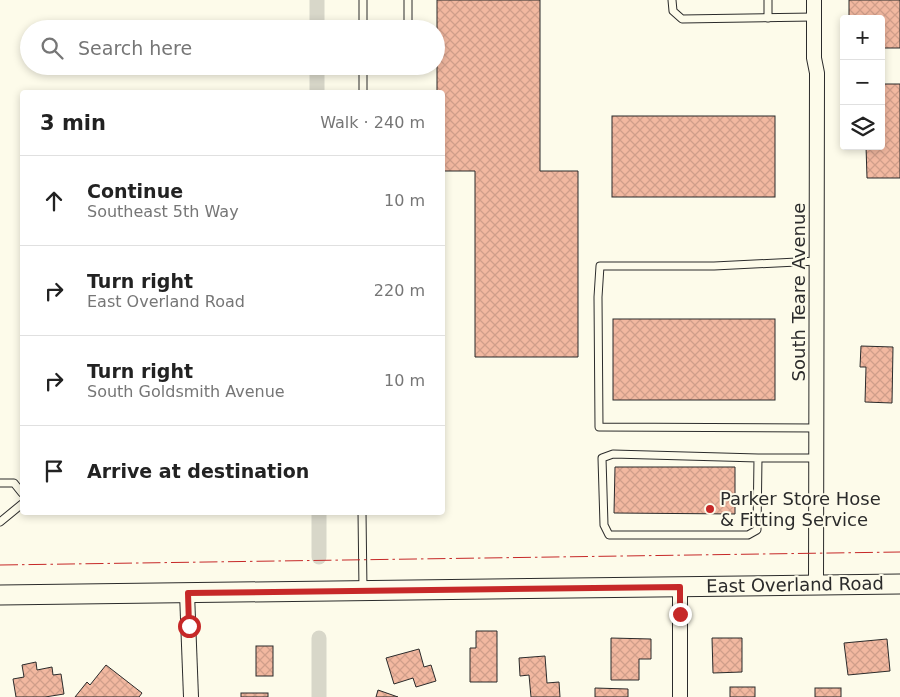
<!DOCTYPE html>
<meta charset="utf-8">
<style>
body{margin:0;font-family:"DejaVu Sans",sans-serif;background:#f6f6f6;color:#222}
.controls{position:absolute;right:15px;top:15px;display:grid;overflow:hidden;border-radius:5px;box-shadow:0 2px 8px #0003}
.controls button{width:45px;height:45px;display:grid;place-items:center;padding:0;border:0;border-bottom:1px solid #e0e0e0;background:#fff;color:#222;font:25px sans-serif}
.stop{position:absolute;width:15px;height:15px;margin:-11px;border:4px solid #c62828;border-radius:50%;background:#fff}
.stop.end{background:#c62828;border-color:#fff;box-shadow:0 1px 5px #0008}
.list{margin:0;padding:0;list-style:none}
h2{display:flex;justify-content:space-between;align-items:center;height:65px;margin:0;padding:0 20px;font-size:21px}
h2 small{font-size:16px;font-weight:400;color:#767676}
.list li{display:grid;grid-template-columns:32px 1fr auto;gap:15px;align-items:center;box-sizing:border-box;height:90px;padding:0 20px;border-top:1px solid #e0e0e0}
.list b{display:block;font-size:19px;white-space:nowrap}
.list p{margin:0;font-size:16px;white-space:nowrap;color:#767676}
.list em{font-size:16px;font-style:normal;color:#767676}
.icon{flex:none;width:28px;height:28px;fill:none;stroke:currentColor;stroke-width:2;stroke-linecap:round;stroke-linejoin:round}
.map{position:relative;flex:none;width:900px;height:697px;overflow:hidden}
.search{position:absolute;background:#fff;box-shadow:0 2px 8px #0003;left:20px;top:20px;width:425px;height:55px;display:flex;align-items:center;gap:12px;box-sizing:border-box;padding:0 18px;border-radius:28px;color:#767676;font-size:19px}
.panel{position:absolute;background:#fff;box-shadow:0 2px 8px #0003;left:20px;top:90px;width:425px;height:425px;border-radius:5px}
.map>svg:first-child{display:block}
</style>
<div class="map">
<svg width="900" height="697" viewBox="0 0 900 697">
<defs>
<pattern id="building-cross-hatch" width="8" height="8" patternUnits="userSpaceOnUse" patternTransform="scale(1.25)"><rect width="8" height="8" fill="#f2b8a0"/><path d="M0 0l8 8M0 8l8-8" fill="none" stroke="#d09e8a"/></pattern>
</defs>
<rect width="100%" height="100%" fill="#fdfbea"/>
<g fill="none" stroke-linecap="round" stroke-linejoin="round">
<g stroke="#d8d7c9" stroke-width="15">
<polyline points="317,0 317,29"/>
<polyline points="317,66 317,92"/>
<polyline points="319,512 319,557"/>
<polyline points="319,638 319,697"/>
</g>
</g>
<g fill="url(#building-cross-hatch)" stroke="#2b2b2b">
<polygon points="437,0 540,0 540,171 578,171 578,357 475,357 475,171 442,171 442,92 437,92"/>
<polygon points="849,0 900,0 900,48 881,48 881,19 849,19"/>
<polygon points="881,84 900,84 900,178 867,178 866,146 881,146"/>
<rect x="612" y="116" width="163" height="81"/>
<rect x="613" y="319" width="162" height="81"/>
<polygon points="861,346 893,347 892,403 865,402 866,367 860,367"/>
<polygon points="615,467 735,467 735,514 614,513"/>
<polygon points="476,631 497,631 497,682 470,682 470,648 476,648"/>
<polygon points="611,638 651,639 651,659 639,659 639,680 611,680"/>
<polygon points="712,638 742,638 742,672 713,673"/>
<polygon points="887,639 890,671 848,675 844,643"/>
<rect x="256" y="646" width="17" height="30"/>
<polygon points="419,649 424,667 431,665 436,681 416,687 413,678 394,684 386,658"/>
<polygon points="545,656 547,683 559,682 560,697 531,697 529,675 520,676 519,658"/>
<polygon points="36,662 37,670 52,667 53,675 61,674 64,694 45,697 16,697 13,679 24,677 22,665"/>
<polygon points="106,665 142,693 139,697 75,697 87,682 90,685"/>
<rect x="730" y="687" width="25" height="10"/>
<polygon points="595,688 628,689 628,697 595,697"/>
<rect x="815" y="688" width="26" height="9"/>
<polygon points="378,690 398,697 376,697"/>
<rect x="241" y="693" width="27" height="4"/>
</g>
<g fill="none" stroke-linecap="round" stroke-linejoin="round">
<defs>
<g id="service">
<polyline points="408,0 408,29"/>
<polyline points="672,0 673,11 682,19 814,17"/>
<polyline points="768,18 768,0"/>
<polyline points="363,29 363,0"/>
<polyline points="363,92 363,66"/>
<polyline points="817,428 599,427 598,297 600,266 714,266 817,261"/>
<polyline points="758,458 757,530 748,535 609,535 604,525 602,458 613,454 758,458 817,458"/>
<polyline points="0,483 14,483 22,493"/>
<polyline points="362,512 363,590"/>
<polyline points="0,522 22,504"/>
</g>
<g id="minor">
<polyline points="814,0 814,58 817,73 816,585"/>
<polyline points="187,593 191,697"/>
<polyline points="680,697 680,587"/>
</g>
<polyline id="secondary" points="0,595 900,584"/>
</defs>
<use href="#service" stroke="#2b2b2b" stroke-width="9"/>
<use href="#minor" stroke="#2b2b2b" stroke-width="16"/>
<use href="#secondary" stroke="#2b2b2b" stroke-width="21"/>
<use href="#service" stroke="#fdfbea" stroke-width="7"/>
<use href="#minor" stroke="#fdfbea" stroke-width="14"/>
<use href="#secondary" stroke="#fdfbea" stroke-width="19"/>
<polyline stroke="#c62828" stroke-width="1" stroke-dasharray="18 4 2.5 4" stroke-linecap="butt" points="0,565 900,552"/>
</g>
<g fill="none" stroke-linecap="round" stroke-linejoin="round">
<polyline stroke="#c62828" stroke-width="6" points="189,626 188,593 680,587 680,614"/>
</g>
<circle fill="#c62828" stroke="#fdfbea" stroke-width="2" cx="710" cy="509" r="5"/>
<g text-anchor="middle" stroke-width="4" stroke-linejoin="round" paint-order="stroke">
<g font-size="18" fill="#2b2b2b" stroke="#fdfbea">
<text transform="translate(799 292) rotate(-90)" y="6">South Teare Avenue</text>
<text transform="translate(795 585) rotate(-1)" y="6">East Overland Road</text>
</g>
<g font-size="18" fill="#2b2b2b" stroke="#fdfbea" text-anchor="start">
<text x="720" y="505">Parker Store Hose<tspan x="720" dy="21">&amp; Fitting Service</tspan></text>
</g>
</g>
</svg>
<div class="controls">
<button>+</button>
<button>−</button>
<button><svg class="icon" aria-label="layers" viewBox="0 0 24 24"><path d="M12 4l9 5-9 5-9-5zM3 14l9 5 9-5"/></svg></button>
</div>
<div class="stop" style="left:189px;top:626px"></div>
<div class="stop end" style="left:680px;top:614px"></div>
<div class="search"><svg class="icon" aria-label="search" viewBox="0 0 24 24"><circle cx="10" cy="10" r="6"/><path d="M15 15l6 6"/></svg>Search here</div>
<section class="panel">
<h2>3 min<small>Walk · 240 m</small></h2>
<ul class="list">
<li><svg class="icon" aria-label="ahead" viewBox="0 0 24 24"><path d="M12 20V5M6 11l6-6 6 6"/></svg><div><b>Continue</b><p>Southeast 5th Way</p></div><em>10 m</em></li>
<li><svg class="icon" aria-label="right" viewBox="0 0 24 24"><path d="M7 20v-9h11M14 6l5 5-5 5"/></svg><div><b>Turn right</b><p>East Overland Road</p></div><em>220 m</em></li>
<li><svg class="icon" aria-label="right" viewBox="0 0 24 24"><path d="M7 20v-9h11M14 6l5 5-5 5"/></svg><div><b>Turn right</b><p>South Goldsmith Avenue</p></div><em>10 m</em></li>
<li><svg class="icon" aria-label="arrive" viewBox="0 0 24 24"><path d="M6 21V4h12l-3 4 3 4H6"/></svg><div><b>Arrive at destination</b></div></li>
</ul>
</section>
</div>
